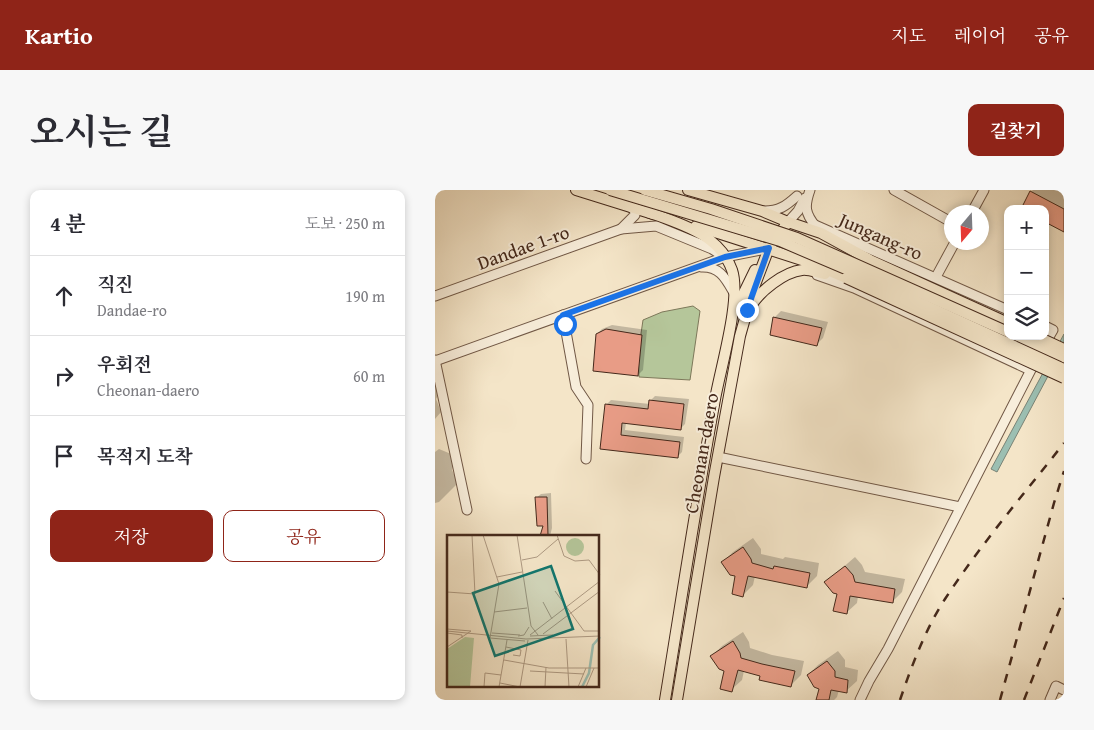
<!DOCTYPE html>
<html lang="ko">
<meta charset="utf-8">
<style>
body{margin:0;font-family:"Gentium Book Plus","Noto Serif KR",serif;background:#f7f7f7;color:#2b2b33}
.controls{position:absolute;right:15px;top:15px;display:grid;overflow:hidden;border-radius:10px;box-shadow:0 2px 8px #0003}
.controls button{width:45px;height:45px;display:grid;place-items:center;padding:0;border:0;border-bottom:1px solid #e1e1e2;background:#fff;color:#2b2b33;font:25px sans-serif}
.compass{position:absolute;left:509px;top:15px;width:45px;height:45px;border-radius:50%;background:#fff;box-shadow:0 2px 8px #0003;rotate:199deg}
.stop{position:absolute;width:15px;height:15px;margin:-11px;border:4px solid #1a73e8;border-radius:50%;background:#fff}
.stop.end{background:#1a73e8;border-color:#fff;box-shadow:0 1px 5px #0008}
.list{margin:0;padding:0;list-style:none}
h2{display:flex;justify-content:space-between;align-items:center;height:65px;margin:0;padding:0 20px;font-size:21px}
h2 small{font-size:16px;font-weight:400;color:#7c7c81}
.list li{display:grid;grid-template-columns:32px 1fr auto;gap:15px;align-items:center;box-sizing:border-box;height:80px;padding:0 20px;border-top:1px solid #e1e1e2}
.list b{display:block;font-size:19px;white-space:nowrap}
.list p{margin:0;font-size:16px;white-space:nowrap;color:#7c7c81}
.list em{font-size:16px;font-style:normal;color:#7c7c81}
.actions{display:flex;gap:10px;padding:15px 20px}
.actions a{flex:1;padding:11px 0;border:1px solid #8f2418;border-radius:10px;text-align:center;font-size:18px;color:#8f2418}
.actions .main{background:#8f2418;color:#fff}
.icon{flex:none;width:28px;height:28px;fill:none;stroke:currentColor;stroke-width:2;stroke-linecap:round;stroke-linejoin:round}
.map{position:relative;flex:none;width:629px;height:510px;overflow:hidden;border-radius:10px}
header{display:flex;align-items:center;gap:30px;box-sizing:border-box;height:70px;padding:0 25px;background:#8f2418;color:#fff}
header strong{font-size:24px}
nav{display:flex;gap:28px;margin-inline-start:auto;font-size:18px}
.intro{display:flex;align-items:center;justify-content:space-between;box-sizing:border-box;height:120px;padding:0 30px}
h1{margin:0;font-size:35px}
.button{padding:12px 22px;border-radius:10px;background:#8f2418;color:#fff;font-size:18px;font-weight:700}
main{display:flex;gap:30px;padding:0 30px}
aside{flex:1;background:#fff;border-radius:10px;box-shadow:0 2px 8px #0003}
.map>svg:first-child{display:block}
</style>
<header>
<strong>Kartio</strong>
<nav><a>지도</a><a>레이어</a><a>공유</a></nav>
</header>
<div class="intro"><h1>오시는 길</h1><a class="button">길찾기</a></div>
<main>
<aside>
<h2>4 분<small>도보 · 250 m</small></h2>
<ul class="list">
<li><svg class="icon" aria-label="ahead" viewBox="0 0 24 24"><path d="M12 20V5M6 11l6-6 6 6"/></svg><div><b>직진</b><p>Dandae-ro</p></div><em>190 m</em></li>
<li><svg class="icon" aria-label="right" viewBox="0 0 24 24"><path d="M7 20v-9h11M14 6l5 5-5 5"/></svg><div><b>우회전</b><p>Cheonan-daero</p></div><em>60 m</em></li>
<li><svg class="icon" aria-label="arrive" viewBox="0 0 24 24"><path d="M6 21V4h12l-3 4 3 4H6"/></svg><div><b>목적지 도착</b></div></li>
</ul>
<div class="actions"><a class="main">저장</a><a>공유</a></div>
</aside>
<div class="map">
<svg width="629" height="510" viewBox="0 0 629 510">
<rect width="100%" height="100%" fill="#f4e5c8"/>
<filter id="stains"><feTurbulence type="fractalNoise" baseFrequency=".004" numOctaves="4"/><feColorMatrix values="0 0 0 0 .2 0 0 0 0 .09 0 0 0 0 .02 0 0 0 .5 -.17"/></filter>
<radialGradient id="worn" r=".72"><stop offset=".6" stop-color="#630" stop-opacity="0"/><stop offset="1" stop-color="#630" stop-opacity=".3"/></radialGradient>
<polygon fill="#b5c69a" stroke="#7d785a" points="258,116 265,121 255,190 204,187 203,164 208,130 227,122"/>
<polygon fill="#9cbfb2" stroke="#798376" points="629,144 629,156 562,282 556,279"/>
<g fill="#0003">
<polygon points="598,0 629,0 629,40 610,31 610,19 596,2"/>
<polygon points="346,121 393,132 388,148 381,155 339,128"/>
<polygon points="177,135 212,140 208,180 203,185 162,144 167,139"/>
<polygon points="0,194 4,196 6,199 1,209 6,222 0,229"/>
<polygon points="220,206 254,209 250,234 245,239 191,233 190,240 249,247 247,262 242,267 166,258 171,215 176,210 215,214 215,211"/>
<polygon points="4,259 21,266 17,280 23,293 4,312 0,313 0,262"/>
<polygon points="116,303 117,338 115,346 106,346 110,334 101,308 106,304"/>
<polygon points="318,348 326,359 326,364 348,369 350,367 384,373 382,386 372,396 320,386 318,395 308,405 301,385 288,372 298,362"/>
<polygon points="420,367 427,375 430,382 470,389 467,402 457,412 423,406 422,413 411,423 403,403 391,392"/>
<polygon points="308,442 314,452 315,458 337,465 369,471 366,485 356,495 309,481 307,490 296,500 291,480 277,466 287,456"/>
<polygon points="403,461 410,470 410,477 423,480 422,491 411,501 404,500 402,507 399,510 383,510 386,499 373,485 383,475"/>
</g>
<g fill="#e89c86" stroke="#45291b">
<polygon points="595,1 629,19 629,42 610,32 610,19 586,19"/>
<polygon points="338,127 387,138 382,156 335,145"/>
<polygon points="171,139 207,145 203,186 158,181 161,144"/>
<polygon points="214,210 249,214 246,240 187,233 186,245 245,252 243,268 165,259 170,214 213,219"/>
<polygon points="100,307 112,307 113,346 105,346 108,336 102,336"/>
<polygon points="308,357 316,369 317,373 338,379 339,376 375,383 372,398 313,386 308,407 297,404 300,386 295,385 286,372"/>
<polygon points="410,376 418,385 420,392 460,399 458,413 415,406 412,424 398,421 402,404 398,403 389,392"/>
<polygon points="298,451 305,463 306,468 327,474 360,481 356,497 324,490 325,486 303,480 297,502 285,499 289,481 284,479 275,466"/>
<polygon points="392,471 400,481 400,487 413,490 412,503 396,500 394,510 381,510 384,499 379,497 372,485"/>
</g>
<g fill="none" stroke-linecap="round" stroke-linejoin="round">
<defs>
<g id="minor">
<path d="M 375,0 C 369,17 370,23 381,37"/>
<polyline points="459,0 516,32"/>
<path d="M 329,21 C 344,21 351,16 362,6"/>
<polyline points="537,22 549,0"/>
<polyline points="353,32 363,21 370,8"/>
<polyline points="378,34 573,120"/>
<polyline points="186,39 200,25 200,21 196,17"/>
<path d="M 266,77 C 285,76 291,89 299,103"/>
<polyline points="382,85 419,98 595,180 597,158"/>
<polyline points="501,87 520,52"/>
<polyline points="0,106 186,39 221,36 277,59 288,66"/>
<polyline points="128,125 141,197 153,215 151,269"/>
<polyline points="608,157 618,140 610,136"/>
<polyline points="0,170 32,320"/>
<polyline points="0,171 290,67 331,59"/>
<polyline points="283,267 525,317"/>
<polyline points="425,510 434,491 453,459 602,168"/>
<polyline points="615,510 621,496 629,500"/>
</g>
<g id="major">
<polyline points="141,0 218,24"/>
<polyline points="253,0 327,21 353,32 386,43 435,70 573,133"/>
<path d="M 213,22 C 246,34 284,44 297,80 C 307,110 284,182 279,215 C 261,313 246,412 230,510"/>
<polyline points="261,36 373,72 411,88"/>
<path d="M 316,116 C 325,101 349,82 367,80 C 374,79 383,83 390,84"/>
<polyline points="301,119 320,80"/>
<polyline points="242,510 279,287 305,146 318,100 334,58 353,32"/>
</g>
</defs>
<use href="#minor" stroke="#715846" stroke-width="11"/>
<use href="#major" stroke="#45291b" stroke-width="12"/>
<use href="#minor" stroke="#f8eedb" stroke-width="9"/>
<use href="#major" stroke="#f4e5c8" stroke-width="10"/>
<g stroke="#45291b" stroke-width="2.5" stroke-dasharray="9 9" stroke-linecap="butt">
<path d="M 465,510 C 477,475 490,440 510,409 C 546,354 589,304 629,253"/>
<polyline points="565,510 619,313 629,281"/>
<polyline points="589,510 629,408"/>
</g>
<defs>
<g id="major-bridge">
<polyline points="175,0 345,51 420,83 629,179"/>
<polyline points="210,0 276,19 362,48 573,142"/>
<polyline points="411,88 629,188"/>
<polyline points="583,146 629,167"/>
<polyline points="601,146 629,159"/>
</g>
</defs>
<use href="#major-bridge" stroke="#45291b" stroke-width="12" stroke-linecap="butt"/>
<use href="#major-bridge" stroke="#f4e5c8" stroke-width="10"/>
</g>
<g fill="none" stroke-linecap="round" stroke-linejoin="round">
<polyline stroke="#1a73e8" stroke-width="6" points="130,134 128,125 290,67 334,58 312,120"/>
</g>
<g text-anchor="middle" stroke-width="4" stroke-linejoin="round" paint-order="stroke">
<g font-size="19" fill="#45291b" stroke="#f8eedb">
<text transform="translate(446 46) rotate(24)" y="7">Jungang-ro</text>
<text transform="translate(88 57) rotate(-20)" y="7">Dandae 1-ro</text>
<text transform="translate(266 263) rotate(-80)" y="7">Cheonan-daero</text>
</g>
</g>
<g transform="translate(12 345)">
<rect width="152" height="152" fill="#f4e5c8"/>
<path d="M119 12a9 9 0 1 1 18 0a9 9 0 1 1-18 0ZM 18,102 L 27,103 L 23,152 L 0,152 L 0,114 Z" fill="#b5c69a"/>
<path fill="none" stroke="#9cbfb2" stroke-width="2.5" d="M 135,152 L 142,138 L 146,110 L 153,102"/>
<path fill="none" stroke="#ae9a83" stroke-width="1" d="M 36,0 L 52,49 L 43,103 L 78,106M 70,0 L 84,91 L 91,100M 110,0 L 117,21 L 128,26 L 142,25 L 153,40M 75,25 L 90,22 L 111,4M 50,42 L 75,37M 108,56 L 137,96 L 153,96M 0,57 L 28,59 L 25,0M 96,67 L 105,84M 47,77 L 80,73M 0,94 L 24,96 L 0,112M 0,96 L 79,104 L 153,101M 0,98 L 15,100 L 15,103M 45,98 L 73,100M 96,99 L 153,56M 83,100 L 153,46M 71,101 L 77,100 L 82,92M 83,101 L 106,100M 119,104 L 122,152M 59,112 L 74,115 L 73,121 L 66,120M 57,125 L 102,133 L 153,133M 83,136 L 137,139M 53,148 L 73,152M 37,152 L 38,138 L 54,140M 52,152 L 60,105M 73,152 L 81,105M 98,152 L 99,132M 131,152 L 139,133M 139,152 L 147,133"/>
<path fill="#0f766e" fill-opacity="0.15" stroke="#0f766e" stroke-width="2.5" d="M 104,31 L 126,94 L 48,121 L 26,58 Z"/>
<rect width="152" height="152" fill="none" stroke="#45291b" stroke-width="2.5"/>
</g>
<rect width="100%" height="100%" filter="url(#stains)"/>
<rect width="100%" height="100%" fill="url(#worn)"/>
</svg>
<div class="controls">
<button>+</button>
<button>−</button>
<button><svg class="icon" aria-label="layers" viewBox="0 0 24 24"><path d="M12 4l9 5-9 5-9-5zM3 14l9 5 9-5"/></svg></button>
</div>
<svg class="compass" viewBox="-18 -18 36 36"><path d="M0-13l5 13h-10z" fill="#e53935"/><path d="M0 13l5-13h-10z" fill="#7c7c81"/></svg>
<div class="stop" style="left:130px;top:134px"></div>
<div class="stop end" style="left:312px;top:120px"></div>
</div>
</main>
